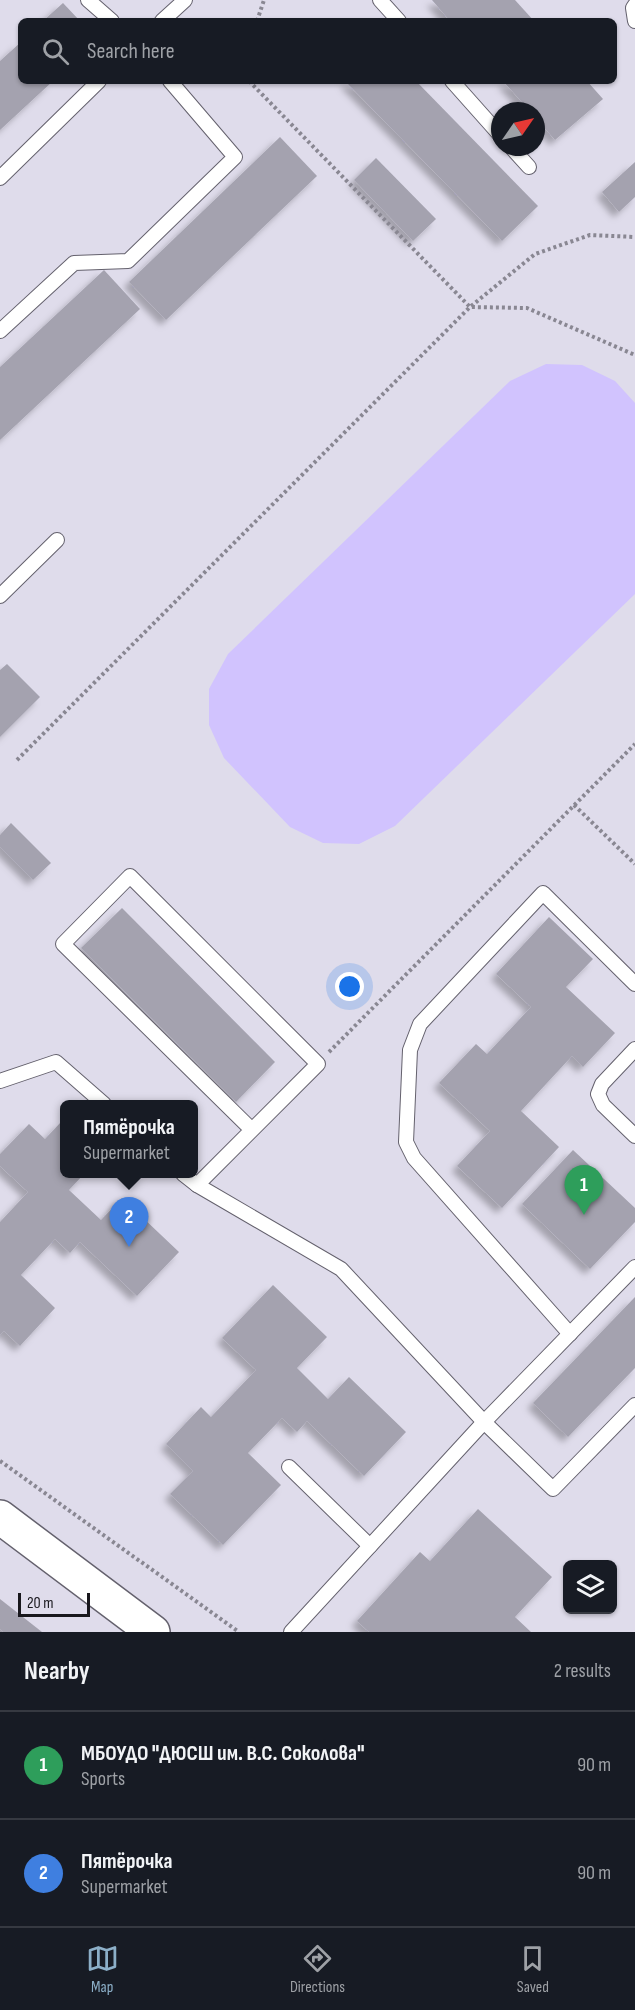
<!DOCTYPE html>
<meta charset="utf-8">
<style>
body{margin:0;font-family:"Sofia Sans Condensed",sans-serif;background:#242831;color:#f1f3f6}
.controls{position:absolute;right:18px;bottom:18px;display:grid;overflow:hidden;border-radius:9px;box-shadow:0 2px 4px #0004}
.controls button{width:54px;height:54px;display:grid;place-items:center;padding:0;border:0;border-bottom:2px solid #363941;background:#171b24;color:#f1f3f6;font:30px sans-serif}
.compass{position:absolute;left:491px;top:102px;width:54px;height:54px;border-radius:50%;background:#171b24;box-shadow:0 2px 4px #0004;rotate:56deg}
.scale{position:absolute;left:18px;bottom:15px;width:72px;box-sizing:border-box;padding-left:6px;border:3px solid #18171c;border-top:0;font-size:16px;line-height:21px;white-space:nowrap;color:#18171c;-webkit-text-stroke:4px #dfdceb;paint-order:stroke}
.you{position:absolute;left:350px;top:987px;width:21px;height:21px;margin:-15px;border:4px solid #fff;border-radius:50%;background:#1a73e8;box-shadow:0 0 0 9px #1a73e833}
.badge{display:grid;place-items:center;width:39px;height:39px;border-radius:50%;background:#8cafc8;color:#fff;font-size:20px;font-weight:700}
.pin{position:absolute;translate:-50% -50px;filter:drop-shadow(0 2px 3px #0008)}
.pin::after{content:'';position:absolute;top:32px;width:21px;height:18px;background:inherit;clip-path:polygon(0 0,100% 0,50% 100%)}
.popup{position:absolute;left:60px;top:1100px;width:138px;height:78px;box-sizing:border-box;display:grid;place-content:center;border-radius:9px;background:#171b24;filter:drop-shadow(0 2px 4px #0005);font-size:20px;white-space:nowrap;color:#9ea1a6}
.popup b{font-size:22px;color:#f1f3f6}
.popup::after{content:'';position:absolute;left:50%;top:100%;margin-left:-12px;border:12px solid transparent;border-top-color:#171b24}
.list{margin:0;padding:0;list-style:none}
h2{display:flex;justify-content:space-between;align-items:center;height:78px;margin:0;padding:0 24px;font-size:26px}
h2 small{font-size:20px;font-weight:400;color:#9ea1a6}
.list li{display:grid;grid-template-columns:39px 1fr auto;gap:18px;align-items:center;box-sizing:border-box;height:108px;padding:0 24px;border-top:2px solid #363941}
.list b{display:block;font-size:22px;white-space:nowrap}
.list p{margin:0;font-size:20px;white-space:nowrap;color:#9ea1a6}
.list em{font-size:20px;font-style:normal;color:#9ea1a6}
.icon{flex:none;width:33px;height:33px;fill:none;stroke:currentColor;stroke-width:2;stroke-linecap:round;stroke-linejoin:round}
.map{position:relative;flex:none;width:635px;height:1632px;overflow:hidden}
.search{position:absolute;background:#171b24;box-shadow:0 2px 4px #0004;left:18px;right:18px;top:18px;height:66px;display:flex;align-items:center;gap:15px;box-sizing:border-box;padding:0 21px;border-radius:9px;color:#9ea1a6;font-size:22px}
.sheet{height:294px;background:#171b24}
nav{display:flex;justify-content:space-around;align-items:center;box-sizing:border-box;height:84px;border-top:2px solid #363941;background:#171b24;font-size:16px;color:#9ea1a6}
nav a{display:grid;justify-items:center;gap:3px}
nav .on{color:#8cafc8}
.map>svg:first-child{display:block}
</style>
<div class="map">
<svg width="635" height="1632" viewBox="0 0 635 1632">
<defs>
<filter id="shadow"><feDropShadow dx="-5.5" dy="5.5" stdDeviation="3" flood-color="#0004"/></filter>
</defs>
<rect width="100%" height="100%" fill="#dfdceb"/>
<polygon fill="#d1c3fe" points="546,364 582,365 615,381 635,403 635,594 395,826 359,844 323,843 290,827 224,758 209,725 209,689 228,654 510,381"/>
<g fill="#a4a2af" filter="url(#shadow)">
<polygon points="432,0 515,0 534,21 450,21"/>
<polygon points="63,3 80,21 43,21"/>
<polygon points="21,42 21,81 53,81 0,130 0,61"/>
<polygon points="345,81 416,81 538,206 502,241"/>
<polygon points="503,81 587,81 603,99 555,140 536,118 536,111 530,111"/>
<polygon points="280,137 317,176 166,320 129,282"/>
<polygon points="376,158 436,219 413,241 354,180"/>
<polygon points="635,162 635,197 619,212 602,192"/>
<polygon points="104,270 140,309 0,440 0,367"/>
<polygon points="7,664 40,697 0,737 0,670"/>
<polygon points="11,823 51,863 33,880 0,847 0,835"/>
<polygon points="122,908 275,1062 236,1102 81,948"/>
<polygon points="549,917 593,959 566,987 615,1033 583,1067 572,1056 521,1111 559,1147 502,1208 457,1166 490,1131 439,1083 476,1044 487,1054 531,1007 496,974"/>
<polygon points="61,1122 64,1126 64,1174 84,1174 69,1190 101,1220 122,1198 179,1252 137,1296 80,1242 70,1253 55,1239 21,1275 55,1308 20,1346 4,1331 0,1335 0,1222 28,1192 0,1166 0,1154 29,1124 45,1139"/>
<polygon points="573,1150 635,1208 635,1222 590,1269 522,1204"/>
<polygon points="273,1285 327,1337 297,1368 328,1399 349,1377 406,1432 364,1476 307,1421 297,1432 282,1418 248,1453 281,1485 223,1545 170,1494 193,1471 166,1444 201,1407 211,1417 256,1370 222,1338"/>
<polygon points="635,1297 635,1368 568,1437 533,1403"/>
<polygon points="478,1509 552,1577 515,1617 531,1632 369,1632 357,1621 420,1552 430,1561"/>
<polygon points="0,1599 42,1632 3,1632 0,1629"/>
</g>
<g fill="none" stroke-linecap="round" stroke-linejoin="round">
<defs>
<g id="lane">
<polyline points="88,0 112,21"/>
<polyline points="380,0 399,21"/>
<polyline points="635,5 633,8 635,21"/>
<polyline points="162,21 185,0"/>
<polyline points="452,81 500,135"/>
<polyline points="511,147 529,167"/>
<polyline points="0,178 99,81"/>
<polyline points="0,331 74,263 128,261 235,157 170,81"/>
<polyline points="0,596 57,540"/>
<polyline points="635,1049 602,1084 598,1094 603,1105 635,1136"/>
<polyline points="0,1081 56,1062 104,1104"/>
<polyline points="183,1174 197,1185 341,1269 484,1422 553,1489 635,1405"/>
<polyline points="197,1185 318,1064 130,876 63,944 252,1130"/>
<polyline points="570,1334 414,1158 406,1142 410,1050 420,1024 543,893 635,984"/>
<polyline points="289,1467 370,1546"/>
<polyline points="291,1632 484,1422 635,1267"/>
</g>
<polyline id="secondary" points="0,1517 153,1632"/>
</defs>
<use href="#lane" stroke="#64616d" stroke-width="16"/>
<use href="#secondary" stroke="#64616d" stroke-width="36"/>
<g stroke="#898792" stroke-width="4" stroke-dasharray="3 3" stroke-linecap="butt">
<polyline points="257,21 264,0"/>
<polyline points="249,81 470,307 527,308 635,355"/>
<polyline points="17,760 470,307 535,254 590,235 635,237"/>
<polyline points="574,805 635,864"/>
<polyline points="329,1052 635,744"/>
<polyline points="0,1461 239,1632"/>
</g>
<use href="#lane" stroke="#fff" stroke-width="14"/>
<use href="#secondary" stroke="#fff" stroke-width="33"/>
</g>
</svg>
<div class="controls">
<button><svg class="icon" aria-label="layers" viewBox="0 0 24 24"><path d="M12 4l9 5-9 5-9-5zM3 14l9 5 9-5"/></svg></button>
</div>
<svg class="compass" viewBox="-18 -18 36 36"><path d="M0-13l5 13h-10z" fill="#e53935"/><path d="M0 13l5-13h-10z" fill="#9ea1a6"/></svg>
<div class="scale">20 m</div>
<div class="you"></div>
<div class="pin badge" style="left:584px;top:1215px;background:#2e9e5b">1</div>
<div class="pin badge" style="left:129px;top:1247px;background:#3f7fe0">2</div>
<div class="popup"><b>Пятёрочка</b>Supermarket</div>
<div class="search"><svg class="icon" aria-label="search" viewBox="0 0 24 24"><circle cx="10" cy="10" r="6"/><path d="M15 15l6 6"/></svg>Search here</div>
</div>
<section class="sheet">
<h2>Nearby<small>2 results</small></h2>
<ul class="list">
<li><span class="badge" style="background:#2e9e5b">1</span><div><b>МБОУДО &quot;ДЮСШ им. В.С. Соколова&quot;</b><p>Sports</p></div><em>90 m</em></li>
<li><span class="badge" style="background:#3f7fe0">2</span><div><b>Пятёрочка</b><p>Supermarket</p></div><em>90 m</em></li>
</ul>
</section>
<nav>
<a class="on"><svg class="icon" aria-label="map" viewBox="0 0 24 24"><path d="M3 6l6-2 6 2 6-2v14l-6 2-6-2-6 2zM9 4v14M15 6v14"/></svg>Map</a>
<a><svg class="icon" aria-label="directions" viewBox="0 0 24 24"><path d="M12 3l9 9-9 9-9-9zM9 14v-3h6M13 9l2 2-2 2"/></svg>Directions</a>
<a><svg class="icon" aria-label="saved" viewBox="0 0 24 24"><path d="M7 4h10v16l-5-4-5 4z"/></svg>Saved</a>
</nav>
